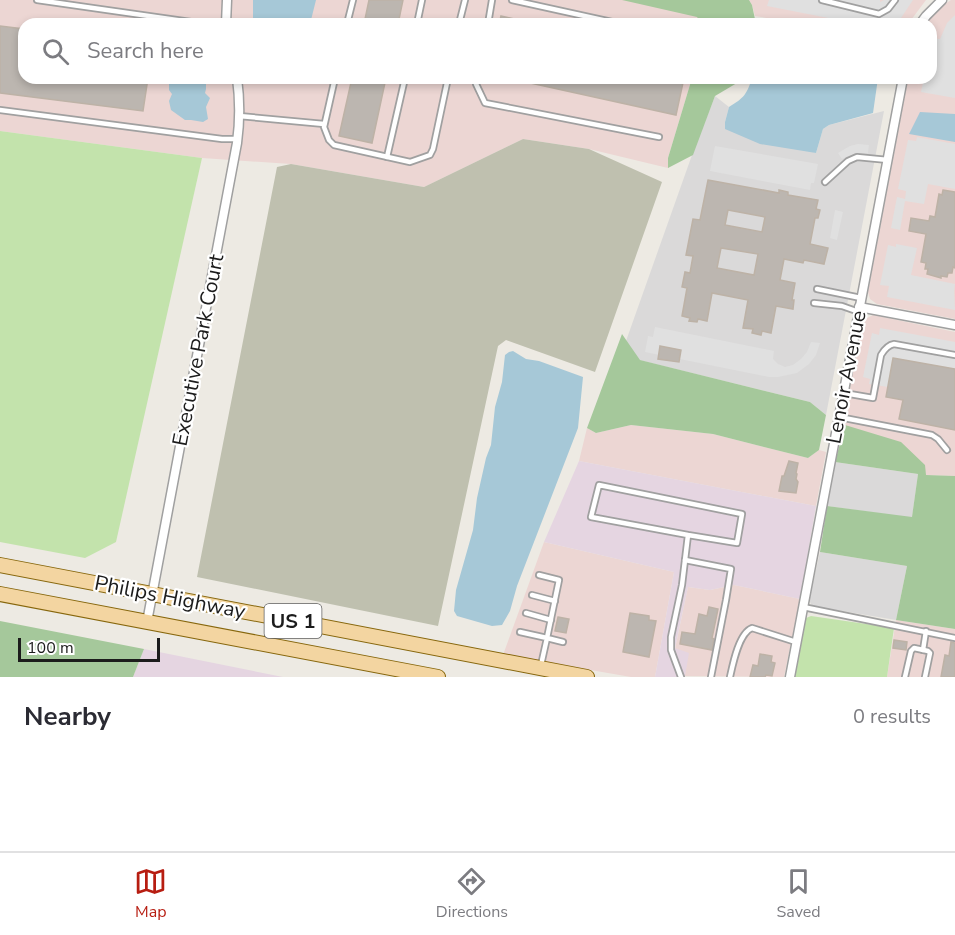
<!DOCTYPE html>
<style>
body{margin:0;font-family:"Nunito Sans",sans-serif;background:#f2f2f3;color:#2b2b33}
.scale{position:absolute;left:18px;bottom:15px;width:142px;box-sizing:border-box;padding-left:6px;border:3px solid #1c1c1c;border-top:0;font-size:16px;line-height:21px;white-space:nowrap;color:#1c1c1c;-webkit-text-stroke:4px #fff;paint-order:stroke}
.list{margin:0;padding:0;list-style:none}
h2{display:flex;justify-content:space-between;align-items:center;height:78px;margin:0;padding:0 24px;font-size:26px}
h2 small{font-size:20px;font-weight:400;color:#7c7c81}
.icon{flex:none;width:33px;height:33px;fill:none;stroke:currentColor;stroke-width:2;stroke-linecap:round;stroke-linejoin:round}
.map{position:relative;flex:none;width:955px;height:677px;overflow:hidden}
.search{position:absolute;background:#fff;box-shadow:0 3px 9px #0003;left:18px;right:18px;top:18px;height:66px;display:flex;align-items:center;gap:15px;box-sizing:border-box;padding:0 21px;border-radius:18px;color:#7c7c81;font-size:22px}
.sheet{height:174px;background:#fff}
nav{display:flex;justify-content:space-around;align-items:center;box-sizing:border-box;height:84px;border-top:2px solid #e1e1e2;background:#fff;font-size:16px;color:#7c7c81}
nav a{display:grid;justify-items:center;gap:3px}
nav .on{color:#b71d11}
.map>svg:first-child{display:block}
</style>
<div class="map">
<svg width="955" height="677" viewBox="0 0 955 677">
<rect width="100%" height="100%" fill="#edeae3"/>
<g fill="#dad9d9">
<polygon points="715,96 729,107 725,122 816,153 823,129 829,125 884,111 826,415 810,402 639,360 626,341 692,155"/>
<polygon points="835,462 918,474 912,518 827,506"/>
<polygon points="820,552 907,566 896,620 812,606 809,600"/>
</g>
<g fill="#ecd6d3">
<polygon points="0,0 716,0 708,24 24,24 24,78 692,78 668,158 668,168 589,149 523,139 424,187 291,164 202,158 0,131"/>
<polygon points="749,0 926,0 908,24 800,24 755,16 752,5"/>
<polygon points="951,0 955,0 955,319 877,304 870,299 868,292 908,78 931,78 931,24 926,24 939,8"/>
<polygon points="873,315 955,332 955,476 925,475 845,425 848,412 851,378 862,322 867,318"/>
<polygon points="631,425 713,434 808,458 819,450 826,452 816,506 579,461 587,428 596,433"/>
<polygon points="544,542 674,572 655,677 631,677 503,655"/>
<polygon points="734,585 800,599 784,677 684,676 675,649 688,587 710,590"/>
<polygon points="896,620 955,629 955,677 887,677"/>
</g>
<g fill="#e5d5e1">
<polygon points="579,461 816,506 800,599 734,585 710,590 688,587 675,648 689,653 685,676 685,677 655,677 674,572 544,542"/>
<polygon points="144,649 283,677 133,677"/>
</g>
<polygon fill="#bfc0af" points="523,139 589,149 662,182 595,372 506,340 498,346 438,626 197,577 277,167 291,164 424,187"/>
<g fill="#c3e3ac">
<polygon points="0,131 202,158 116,542 85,558 0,542"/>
<polygon points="811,616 894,628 887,677 795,677 806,618"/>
</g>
<g fill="#a5c89b">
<polygon points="622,0 749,0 752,5 756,24 702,24 697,17"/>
<polygon points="692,78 743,78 742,80 715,96 693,155 668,168 668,158"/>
<polygon points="622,334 640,360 810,402 826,415 819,450 808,458 713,434 631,425 596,433 587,428"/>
<polygon points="845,425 901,442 925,465 926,475 955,476 955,629 896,620 907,566 820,552 827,506 912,517 918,474 835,462"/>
<polygon points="0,621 144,649 133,677 0,677"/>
</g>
<g fill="#e0e0e0">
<polygon points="769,0 880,0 880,2 884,0 913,0 897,24 889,19 885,21 884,24 859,24 767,6"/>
<polygon points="955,15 955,98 921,92 924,78 931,78 931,38 940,39 947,23"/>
<polygon points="917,137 955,144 955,189 928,184 924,204 905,201 900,230 891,228 897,197 905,199 906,191 898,189 908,140 916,141"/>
<polygon points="858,144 869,145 868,153 856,153 842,159 838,153 850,146"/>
<polygon points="715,146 818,164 814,183 811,183 810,190 710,171"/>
<polygon points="835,210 843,212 837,240 830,238"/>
<polygon points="896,244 917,248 911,275 955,284 954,291 955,310 887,297 889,286 880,285 888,245 896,247"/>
<polygon points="655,327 774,351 773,359 778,364 785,367 793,365 801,359 807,352 811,342 820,343 816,355 809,364 797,373 778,377 769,377 645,352 648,336 653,337"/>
<polygon points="880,328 955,342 955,369 894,358 888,387 869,384 870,379 863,377 872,333 879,335"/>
</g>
<g fill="#a6c8d7">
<polygon points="253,0 316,0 310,24 259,24 253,20"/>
<polygon points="172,78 206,78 206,89 205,93 210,98 206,107 208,119 203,122 191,120 185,120 171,110 169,101 172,94 169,90 169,84"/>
<path d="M 752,78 L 878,78 L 873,113 L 829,125 L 823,129 L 816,153 L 760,144 L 725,129 L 725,122 L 729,107 C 744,98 747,94 752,78 Z"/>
<polygon points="920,112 955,114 955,142 909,134"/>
<polygon points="513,351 526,359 539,361 583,377 578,428 517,586 510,611 502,625 492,626 457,616 454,611 456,590 473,530 477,498 486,458 491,445 495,407 502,382 505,355 509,352"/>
</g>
<g fill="#bcb6b0" stroke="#bdb2a6" stroke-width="1.5" fill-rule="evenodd">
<polygon points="369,0 403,0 398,24 364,24"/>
<polygon points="501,16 523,21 523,24 499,24"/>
<polygon points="0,26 24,29 24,78 148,78 143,111 0,93"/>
<polygon points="352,78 386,78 372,143 339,136"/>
<polygon points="522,78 684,78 676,115 521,81"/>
<path d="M 708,180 L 779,193 L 779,190 L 788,192 L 788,195 L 818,200 L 816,209 L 820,210 L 818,218 L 815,218 L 810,244 L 828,248 L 824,264 L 804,260 L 803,263 L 784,259 L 780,280 L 795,283 L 792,300 L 794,300 L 793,309 L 776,306 L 771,333 L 762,331 L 761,335 L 752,333 L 753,329 L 743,328 L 748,300 L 712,293 L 707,321 L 698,319 L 697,322 L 689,321 L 690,318 L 682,316 L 687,288 L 682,287 L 685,272 L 690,273 L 693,256 L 686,255 L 693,219 L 700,220 ZM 728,210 L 765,217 L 762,232 L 725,225 ZM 721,248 L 758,254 L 754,275 L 717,268 Z"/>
<polygon points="943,190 955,192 955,268 953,267 952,273 948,273 947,277 941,276 941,278 927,274 928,269 925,269 926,263 921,262 926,234 909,231 911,218 929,221 930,216 935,217 939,194 942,195"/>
<polygon points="660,346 681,350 679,362 658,359"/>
<polygon points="893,358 955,369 955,430 899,419 903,400 886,397"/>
<polygon points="789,461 798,463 796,473 797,474 796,479 798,482 796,493 779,491 782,476 784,476"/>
<polygon points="709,607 718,609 712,638 714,639 712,650 680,644 682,632 695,634 699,614 707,616"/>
<polygon points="630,613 649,616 649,620 656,621 649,657 623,652"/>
<polygon points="558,617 569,619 566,633 555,631"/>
<polygon points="894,640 907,642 906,650 893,648"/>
<polygon points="951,642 955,643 955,677 941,677 945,655 949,656"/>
<polygon points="760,654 772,656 771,662 775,663 772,676 766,675 765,677 750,677 753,665 758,666"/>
</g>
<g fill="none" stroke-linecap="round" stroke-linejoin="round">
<defs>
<g id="lane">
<polyline points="37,0 205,24"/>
<polyline points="512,0 621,24"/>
<polyline points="822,0 879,14 888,9 895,0"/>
<polyline points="347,24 353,0"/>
<polyline points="417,24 422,0"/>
<polyline points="459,24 465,0"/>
<polyline points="488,24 492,0"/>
<polyline points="335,78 324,127 329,140 334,145 410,162 430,155 433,149 448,78"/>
<polyline points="477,78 476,84 485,103 659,137"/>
<polyline points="0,110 222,139 238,139"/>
<polyline points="239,116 324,124"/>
<polyline points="387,157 405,78"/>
<polyline points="825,182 848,161 857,157 888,160"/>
<polyline points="817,289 861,298"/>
<polyline points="814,303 842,306 859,312"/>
<path d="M 844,393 L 873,398 L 881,355 C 884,350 888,345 894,344 L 955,355"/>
<polyline points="839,417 932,435 938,439 947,450"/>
<polyline points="685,560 731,569 726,600 711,677"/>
<polyline points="539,575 559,580 547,638 563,642"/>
<polyline points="532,595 555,601"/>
<polyline points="803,607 955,638"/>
<polyline points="526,613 551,620"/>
<polyline points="520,632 547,638 541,665"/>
<polyline points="923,650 926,631"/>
<polyline points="681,677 671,650 671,637 682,585 688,535 591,517 599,485 742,514 737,543 688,535"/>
<path d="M 730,677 C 733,663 739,633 752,628 L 796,642"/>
<polyline points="905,677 911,651 914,648 928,651 930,653 925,677"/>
</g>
<g id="street">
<polyline points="226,24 227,0"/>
<polyline points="920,24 926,16 942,0"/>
<polyline points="859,307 955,325"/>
<path d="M 147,622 L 237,143 C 240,121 240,100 237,78"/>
<polyline points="790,677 903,78"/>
</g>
<g id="primary">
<polyline points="0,565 587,677"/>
<polyline points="0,594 438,677"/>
</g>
</defs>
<use href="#lane" stroke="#a0a0a0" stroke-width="8"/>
<use href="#street" stroke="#a0a0a0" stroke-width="11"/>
<use href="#primary" stroke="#87670d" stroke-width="16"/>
<use href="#lane" stroke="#fff" stroke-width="4.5"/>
<use href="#street" stroke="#fff" stroke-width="8"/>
<use href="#primary" stroke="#f3d5a1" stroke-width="14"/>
</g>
<g text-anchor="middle" stroke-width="4.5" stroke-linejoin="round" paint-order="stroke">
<rect fill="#fff" stroke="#606060" stroke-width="1.5" x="264.5" y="604" width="57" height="34" rx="4.5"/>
<g font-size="20" font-weight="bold" fill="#1c1c1c">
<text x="293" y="628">US 1</text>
</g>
<g font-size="21" fill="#1c1c1c" stroke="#fff">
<text transform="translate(198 350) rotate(-79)" y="7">Executive Park Court</text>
<text transform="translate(846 377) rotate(-79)" y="7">Lenoir Avenue</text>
<text transform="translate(170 597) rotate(11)" y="7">Philips Highway</text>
</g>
</g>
</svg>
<div class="scale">100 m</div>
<div class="search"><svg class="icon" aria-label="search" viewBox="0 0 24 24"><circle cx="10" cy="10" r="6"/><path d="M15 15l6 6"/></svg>Search here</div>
</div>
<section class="sheet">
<h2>Nearby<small>0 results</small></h2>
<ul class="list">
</ul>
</section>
<nav>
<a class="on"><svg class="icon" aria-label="map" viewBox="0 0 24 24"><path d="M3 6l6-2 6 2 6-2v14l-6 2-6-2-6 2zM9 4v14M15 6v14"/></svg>Map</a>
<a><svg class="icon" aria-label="directions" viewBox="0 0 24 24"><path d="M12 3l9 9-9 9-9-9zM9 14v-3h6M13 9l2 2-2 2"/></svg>Directions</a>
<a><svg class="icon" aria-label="saved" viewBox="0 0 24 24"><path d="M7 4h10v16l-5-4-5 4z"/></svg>Saved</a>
</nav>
